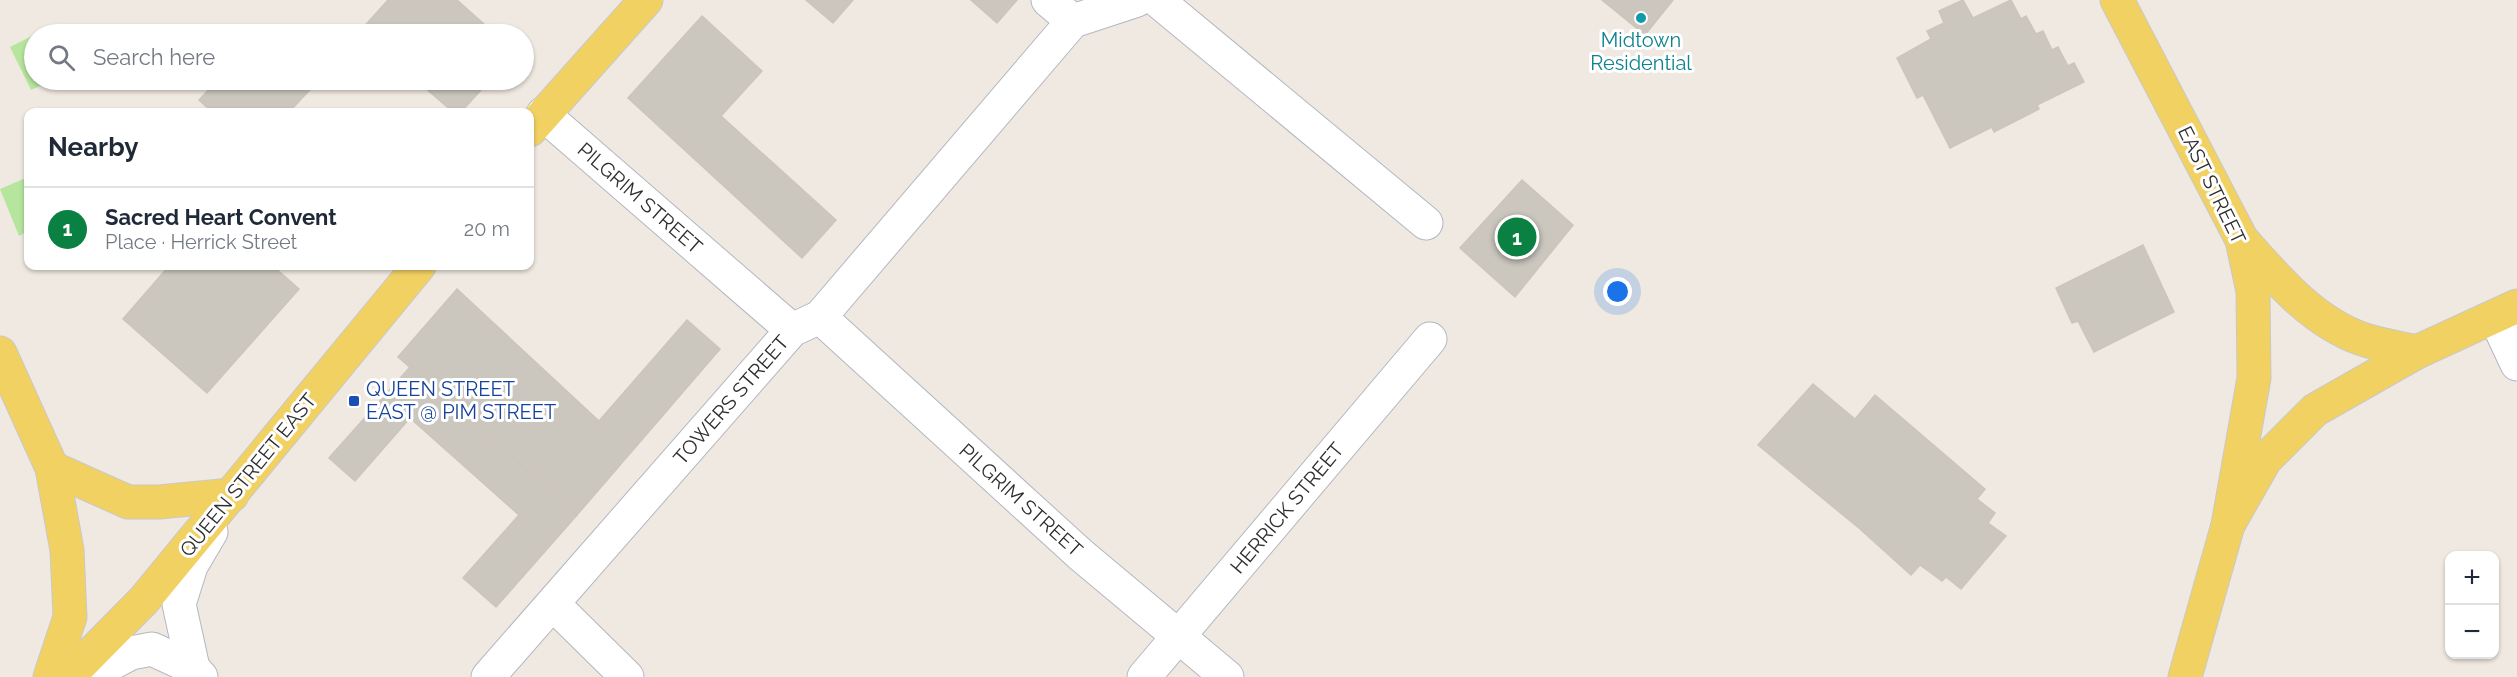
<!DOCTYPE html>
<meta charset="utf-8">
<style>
body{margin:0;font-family:Raleway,sans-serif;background:#f2f2f3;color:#1f2937}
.controls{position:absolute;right:18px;bottom:18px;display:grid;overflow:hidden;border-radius:12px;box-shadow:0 2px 4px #0004}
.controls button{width:54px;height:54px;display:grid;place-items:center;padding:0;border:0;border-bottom:2px solid #e0e1e3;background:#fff;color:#1f2937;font:30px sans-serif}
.you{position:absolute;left:1618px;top:292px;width:21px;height:21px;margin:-15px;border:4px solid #fff;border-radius:50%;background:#1a73e8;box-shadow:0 0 0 9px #1a73e833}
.badge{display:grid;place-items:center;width:39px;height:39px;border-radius:50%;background:#0b8043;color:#fff;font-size:20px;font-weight:700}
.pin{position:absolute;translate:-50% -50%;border:3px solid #fff;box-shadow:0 2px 6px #0006}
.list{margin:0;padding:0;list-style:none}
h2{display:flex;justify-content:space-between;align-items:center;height:78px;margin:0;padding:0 24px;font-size:26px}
h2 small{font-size:20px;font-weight:400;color:#747a83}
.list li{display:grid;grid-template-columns:39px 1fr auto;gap:18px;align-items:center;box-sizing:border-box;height:84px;padding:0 24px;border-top:2px solid #e0e1e3}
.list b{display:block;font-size:22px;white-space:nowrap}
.list p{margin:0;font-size:20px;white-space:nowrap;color:#747a83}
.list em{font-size:20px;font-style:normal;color:#747a83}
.icon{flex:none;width:33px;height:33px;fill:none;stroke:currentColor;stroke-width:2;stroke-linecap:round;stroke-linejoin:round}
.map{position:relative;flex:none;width:2517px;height:677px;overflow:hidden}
.search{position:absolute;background:#fff;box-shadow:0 2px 4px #0004;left:24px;top:24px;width:510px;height:66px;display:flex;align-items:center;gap:15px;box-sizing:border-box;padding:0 21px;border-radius:33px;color:#747a83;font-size:22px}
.panel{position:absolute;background:#fff;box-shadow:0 2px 4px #0004;left:24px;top:108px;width:510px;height:162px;border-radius:12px}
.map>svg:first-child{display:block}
</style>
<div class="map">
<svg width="2517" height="677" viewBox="0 0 2517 677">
<rect width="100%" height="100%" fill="#efe9e1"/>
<g fill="#b6e59e">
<polygon points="34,35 34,80 53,80 31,90 10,47"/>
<polygon points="28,177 28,231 19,236 0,189"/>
</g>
<g fill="#cbc7bf" stroke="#cbc5ba" stroke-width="1.5">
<polygon points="388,0 457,0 495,34 366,34 361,30"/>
<polygon points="806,0 853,0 833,23"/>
<polygon points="971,0 1017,0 997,23"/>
<polygon points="1602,0 1673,0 1645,35"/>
<polygon points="1963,0 1973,18 2011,0 2021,19 2026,16 2036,34 2043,31 2052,50 2058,47 2068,66 2074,63 2084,82 2037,105 2039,109 1994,132 1992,127 1950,148 1923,95 1917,98 1897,58 1931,39 1927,31 1944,23 1939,11"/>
<polygon points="702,16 762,71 721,116 836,220 802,258 628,98"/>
<polygon points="267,25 278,34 258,34"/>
<polygon points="218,80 319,80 289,112 212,112 199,100"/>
<polygon points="416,80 490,80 461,112 453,112"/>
<polygon points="1522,180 1573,225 1515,297 1460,248"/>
<polygon points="2143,245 2174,312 2094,352 2078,321 2072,323 2056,288"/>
<polygon points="169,266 273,266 299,289 207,393 123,319"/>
<polygon points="457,289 599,421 687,320 720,349 577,515 398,357"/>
<polygon points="410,367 577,515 496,607 463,578 519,515 410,418 355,481 329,458"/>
<polygon points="1813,384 1855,419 1875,395 1985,489 1977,499 1995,513 1988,523 2006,536 1961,589 1946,577 1942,581 1920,565 1911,575 1860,529 1758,445"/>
</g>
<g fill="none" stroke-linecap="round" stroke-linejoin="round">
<defs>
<g id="minor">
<polyline points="1048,0 1073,21"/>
<polyline points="1157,0 1426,223"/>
<polyline points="1073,21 1137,0"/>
<polyline points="543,114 792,330"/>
<polyline points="820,317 1081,555 1227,677"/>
<polyline points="2495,317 2517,364"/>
<polyline points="553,604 627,677"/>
<polyline points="193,668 179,604 191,566 211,532"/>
<polyline points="86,677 131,653 152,649 193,668 201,677"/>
<polyline points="488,677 792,330 820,317 1073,21"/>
<polyline points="1144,677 1430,339"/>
</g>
<g id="major">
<polyline points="2117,0 2242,240 2253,291 2254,378 2228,525"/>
<polyline points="530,130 646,0"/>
<path d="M 2244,242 C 2277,279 2313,322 2362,339 C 2380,345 2399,348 2417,352"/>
<polyline points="0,353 52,468 67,550 70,617 50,677"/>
<polyline points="52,468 128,502 159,502 232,495"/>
<polyline points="68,677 144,600 419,266"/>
<polyline points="2185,677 2228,525 2265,460 2315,410 2417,352 2517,306"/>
</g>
</defs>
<use href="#minor" stroke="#b4b7c1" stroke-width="35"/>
<use href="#major" stroke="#c9c9c9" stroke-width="35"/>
<use href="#minor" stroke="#fff" stroke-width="33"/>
<use href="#major" stroke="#f2d163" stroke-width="33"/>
</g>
<circle fill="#0f9aa8" stroke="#fff" stroke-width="2" cx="1641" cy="18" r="6"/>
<rect fill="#1a4fb4" stroke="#fff" stroke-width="2" x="348" y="395" width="12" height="12" rx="3"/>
<g text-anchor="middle" stroke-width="6" stroke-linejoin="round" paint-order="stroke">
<g font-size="20" fill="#0d838f" stroke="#fff">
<text x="1641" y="47">Midtown<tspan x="1641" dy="23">Residential</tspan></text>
</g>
<g font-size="20" fill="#2e2e2e" stroke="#fff">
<text transform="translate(2212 185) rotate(64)" y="7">EAST STREET</text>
<text transform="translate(640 198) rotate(41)" y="7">PILGRIM STREET</text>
<text transform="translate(731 400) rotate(-49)" y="7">TOWERS STREET</text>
<text transform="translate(248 475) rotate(-51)" y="7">QUEEN STREET EAST</text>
<text transform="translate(1021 500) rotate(42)" y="7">PILGRIM STREET</text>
<text transform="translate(1287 508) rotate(-50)" y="7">HERRICK STREET</text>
</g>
<g font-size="20" fill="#164399" stroke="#fff" text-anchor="start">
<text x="366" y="396">QUEEN STREET<tspan x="366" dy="23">EAST @ PIM STREET</tspan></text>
</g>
</g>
</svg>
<div class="controls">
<button>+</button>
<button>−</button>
</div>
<div class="you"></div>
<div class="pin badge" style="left:1517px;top:237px">1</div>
<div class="search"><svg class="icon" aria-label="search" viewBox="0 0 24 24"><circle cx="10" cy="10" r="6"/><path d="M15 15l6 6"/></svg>Search here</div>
<section class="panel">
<h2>Nearby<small></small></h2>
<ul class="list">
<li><span class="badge">1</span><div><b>Sacred Heart Convent</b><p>Place · Herrick Street</p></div><em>20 m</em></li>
</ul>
</section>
</div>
